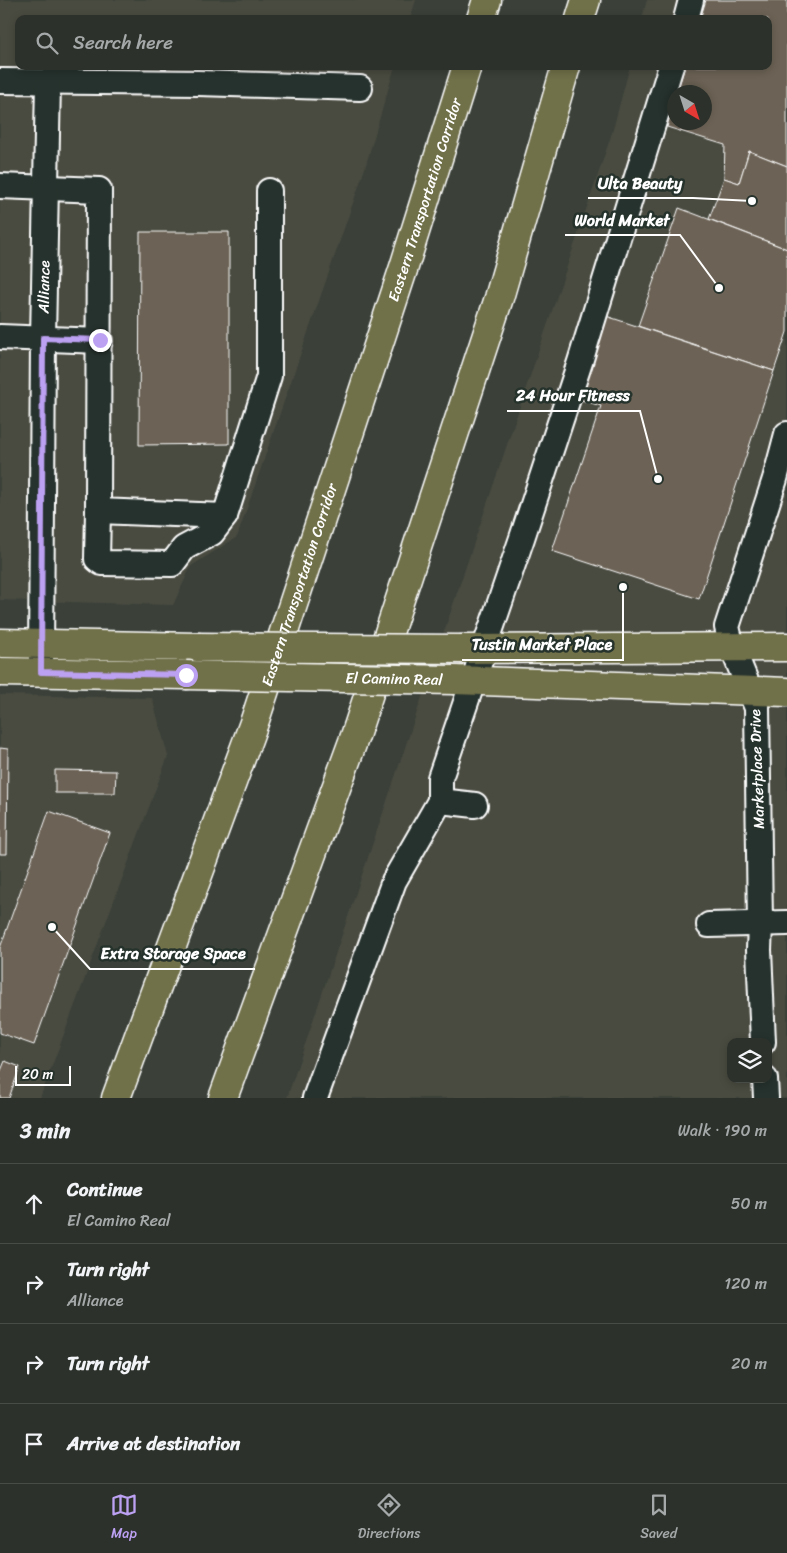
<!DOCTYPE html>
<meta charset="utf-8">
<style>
body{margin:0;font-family:Sriracha,sans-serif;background:#383d37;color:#f1f3f6}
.controls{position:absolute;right:15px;bottom:15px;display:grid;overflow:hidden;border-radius:10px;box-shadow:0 2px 8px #0003}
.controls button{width:45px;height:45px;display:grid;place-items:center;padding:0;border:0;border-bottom:1px solid #484c47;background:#2c312b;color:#f1f3f6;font:25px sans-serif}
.compass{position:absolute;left:667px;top:85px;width:45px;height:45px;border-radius:50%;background:#2c312b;box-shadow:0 2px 8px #0003;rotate:141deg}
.scale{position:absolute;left:15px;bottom:12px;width:56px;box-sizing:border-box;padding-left:5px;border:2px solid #fff;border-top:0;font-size:14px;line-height:18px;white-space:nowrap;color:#fff;-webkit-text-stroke:4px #26332d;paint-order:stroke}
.stop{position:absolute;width:15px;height:15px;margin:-11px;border:4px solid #bca0f2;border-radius:50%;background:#fff}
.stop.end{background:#bca0f2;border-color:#fff;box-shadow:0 1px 5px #0008}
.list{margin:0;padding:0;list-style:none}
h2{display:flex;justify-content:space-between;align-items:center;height:65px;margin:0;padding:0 20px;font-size:21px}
h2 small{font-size:16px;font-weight:400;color:#a6a9a9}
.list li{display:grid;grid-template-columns:32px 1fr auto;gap:15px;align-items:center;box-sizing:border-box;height:80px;padding:0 20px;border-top:1px solid #484c47}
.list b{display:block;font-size:19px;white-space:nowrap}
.list p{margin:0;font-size:16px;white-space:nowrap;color:#a6a9a9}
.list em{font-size:16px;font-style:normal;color:#a6a9a9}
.icon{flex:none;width:28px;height:28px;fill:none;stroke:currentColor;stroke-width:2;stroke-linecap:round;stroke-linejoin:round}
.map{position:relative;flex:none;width:787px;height:1098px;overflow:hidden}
.search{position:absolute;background:#2c312b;box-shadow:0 2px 8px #0003;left:15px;right:15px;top:15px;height:55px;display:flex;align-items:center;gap:12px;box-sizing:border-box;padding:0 18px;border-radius:10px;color:#a6a9a9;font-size:19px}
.sheet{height:385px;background:#2c312b}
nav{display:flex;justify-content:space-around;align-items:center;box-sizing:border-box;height:70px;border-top:1px solid #484c47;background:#2c312b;font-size:14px;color:#a6a9a9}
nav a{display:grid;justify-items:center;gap:2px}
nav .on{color:#bca0f2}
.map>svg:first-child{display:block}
</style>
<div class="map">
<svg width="787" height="1098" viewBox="0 0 787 1098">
<rect width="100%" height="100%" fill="#3b4139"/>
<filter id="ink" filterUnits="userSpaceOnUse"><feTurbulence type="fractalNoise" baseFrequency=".02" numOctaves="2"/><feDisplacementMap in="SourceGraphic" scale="10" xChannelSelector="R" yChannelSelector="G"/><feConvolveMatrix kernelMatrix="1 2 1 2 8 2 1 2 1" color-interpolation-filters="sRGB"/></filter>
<g filter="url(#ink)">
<g fill="#4a4b41" fill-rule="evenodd">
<polygon points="0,0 416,0 410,19 19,19 19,66 395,66 364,171 237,537 191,566 173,605 0,600"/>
<path d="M 647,0 L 787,0 L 787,1098 L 287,1098 L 612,133 L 630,66 L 768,66 L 768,19 L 642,19 ZM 674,92 L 704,92 L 704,122 L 674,122 ZM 731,1042 L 768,1042 L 768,1079 L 731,1079 Z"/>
<polygon points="0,695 152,698 168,756 40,1098 0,1098"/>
</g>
<g fill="#6c6255" stroke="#fff">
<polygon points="706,0 787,0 787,166 749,151 739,183 724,178 725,145 667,127 674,101 674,122 704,122 704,92 677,92 685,66 768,66 768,19 700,19"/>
<polygon points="749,151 787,166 787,249 709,219 724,178 739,183"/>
<polygon points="679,208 787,249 787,332 774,371 638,326"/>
<polygon points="140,232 229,232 229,444 139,445"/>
<polygon points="606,316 774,371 699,599 552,551 601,406 578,399"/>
<polygon points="0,748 8,749 7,854 0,854"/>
<polygon points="55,770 116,771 115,793 55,793"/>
<polygon points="49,811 110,833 34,1045 0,1033 0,948"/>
<polygon points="5,1061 20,1067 9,1098 0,1098 0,1073"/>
</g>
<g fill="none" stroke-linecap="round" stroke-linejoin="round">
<defs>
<g id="minor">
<polyline points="686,19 691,0"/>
<polyline points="0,81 198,83 360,88"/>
<polyline points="0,186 99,190 98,511 225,516 269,376 269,191"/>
<polyline points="0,337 100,341"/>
<polyline points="98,511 97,559 102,563 172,564 184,548 212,533 225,516"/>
<path id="s1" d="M 41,663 L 43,338 L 48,82"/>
<polyline points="475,805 440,801 440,778 522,538 580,362 671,66"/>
<polyline points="709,925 787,923"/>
<polyline points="763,1042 759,950 760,924 757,708 732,647 727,627 775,479 787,434"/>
<polyline points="765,1079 766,1098"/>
<polyline points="315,1098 394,881 440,801"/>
</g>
<g id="major">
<polyline points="0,643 197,647"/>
<polyline points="463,649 787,647"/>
<polyline points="0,672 186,675"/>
<polyline points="454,680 787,692"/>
</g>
<g id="highway">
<polyline points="481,19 487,0"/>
<polyline points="580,19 586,0"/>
<path id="s2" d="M 116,1098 L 255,720 L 404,267 L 467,66"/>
<polyline points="223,1098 355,736 499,298 566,66"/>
</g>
</defs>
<use href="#minor" stroke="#fff" stroke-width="28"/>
<use href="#major" stroke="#fff" stroke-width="31"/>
<use href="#highway" stroke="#fff" stroke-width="31"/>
<use href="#minor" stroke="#26332d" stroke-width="24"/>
<use href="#major" stroke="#70704a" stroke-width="28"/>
<use href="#highway" stroke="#70704a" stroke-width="28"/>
<defs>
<g id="major-bridge">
<polyline points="197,647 463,649"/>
<path id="s3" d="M 186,675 L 454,680"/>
</g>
</defs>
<use href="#major-bridge" stroke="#fff" stroke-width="31" stroke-linecap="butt"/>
<use href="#major-bridge" stroke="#70704a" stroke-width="28"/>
</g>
</g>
<g fill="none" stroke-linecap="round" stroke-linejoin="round" filter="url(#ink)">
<polyline stroke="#bca0f2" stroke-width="6" points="100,340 43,338 41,672 186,675"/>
</g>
<g text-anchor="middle" stroke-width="5" stroke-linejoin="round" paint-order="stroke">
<g font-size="15" fill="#fff" stroke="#26332d">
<text dy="5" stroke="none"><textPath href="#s2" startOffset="950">Eastern Transportation Corridor</textPath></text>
<text dy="5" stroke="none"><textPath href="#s1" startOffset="376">Alliance</textPath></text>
<text dy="5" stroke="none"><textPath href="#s2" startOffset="545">Eastern Transportation Corridor</textPath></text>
<text dy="5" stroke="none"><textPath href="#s3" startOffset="208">El Camino Real</textPath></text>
<text transform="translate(757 769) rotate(-92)" y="5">Marketplace Drive</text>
</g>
</g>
<path fill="none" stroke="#fff" stroke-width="2" d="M752 201L693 198H588M719 288L680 235H565M658 479L640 411H507M623 587L623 660H462M52 927L90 969H255"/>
<g fill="#fff" stroke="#26332d" stroke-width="2">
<circle cx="752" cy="201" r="5"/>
<circle cx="719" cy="288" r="5"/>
<circle cx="658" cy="479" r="5"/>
<circle cx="623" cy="587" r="5"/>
<circle cx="52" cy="927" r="5"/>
</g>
<g font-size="16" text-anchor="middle" font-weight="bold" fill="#fff" stroke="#26332d" stroke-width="5" stroke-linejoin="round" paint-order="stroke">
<text x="640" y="189">Ulta Beauty</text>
<text x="622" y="226">World Market</text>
<text x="573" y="401">24 Hour Fitness</text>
<text x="542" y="650">Tustin Market Place</text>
<text x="173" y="959">Extra Storage Space</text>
</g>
</svg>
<div class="controls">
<button><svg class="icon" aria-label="layers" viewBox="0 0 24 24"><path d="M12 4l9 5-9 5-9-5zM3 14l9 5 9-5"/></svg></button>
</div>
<svg class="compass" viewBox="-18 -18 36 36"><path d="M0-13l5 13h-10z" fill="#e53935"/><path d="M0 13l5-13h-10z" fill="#a6a9a9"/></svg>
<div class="scale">20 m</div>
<div class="stop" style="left:186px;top:675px"></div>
<div class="stop end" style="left:100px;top:340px"></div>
<div class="search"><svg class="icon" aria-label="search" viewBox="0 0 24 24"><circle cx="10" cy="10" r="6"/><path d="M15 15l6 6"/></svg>Search here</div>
</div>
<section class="sheet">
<h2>3 min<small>Walk · 190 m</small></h2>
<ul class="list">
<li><svg class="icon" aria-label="ahead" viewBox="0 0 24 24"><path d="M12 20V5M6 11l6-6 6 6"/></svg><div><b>Continue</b><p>El Camino Real</p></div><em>50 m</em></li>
<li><svg class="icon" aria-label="right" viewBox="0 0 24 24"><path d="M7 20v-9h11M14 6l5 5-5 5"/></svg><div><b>Turn right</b><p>Alliance</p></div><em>120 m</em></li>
<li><svg class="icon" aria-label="right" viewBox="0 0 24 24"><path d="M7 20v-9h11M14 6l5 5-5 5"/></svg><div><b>Turn right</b></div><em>20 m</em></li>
<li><svg class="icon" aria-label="arrive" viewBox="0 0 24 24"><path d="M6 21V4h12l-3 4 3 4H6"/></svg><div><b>Arrive at destination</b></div></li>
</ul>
</section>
<nav>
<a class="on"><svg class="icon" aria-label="map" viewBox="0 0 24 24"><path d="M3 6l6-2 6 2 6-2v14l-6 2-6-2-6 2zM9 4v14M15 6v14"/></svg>Map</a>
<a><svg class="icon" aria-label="directions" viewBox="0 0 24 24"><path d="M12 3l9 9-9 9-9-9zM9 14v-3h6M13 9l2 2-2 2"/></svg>Directions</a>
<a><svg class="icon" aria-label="saved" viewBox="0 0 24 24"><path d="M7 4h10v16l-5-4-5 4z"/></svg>Saved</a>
</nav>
